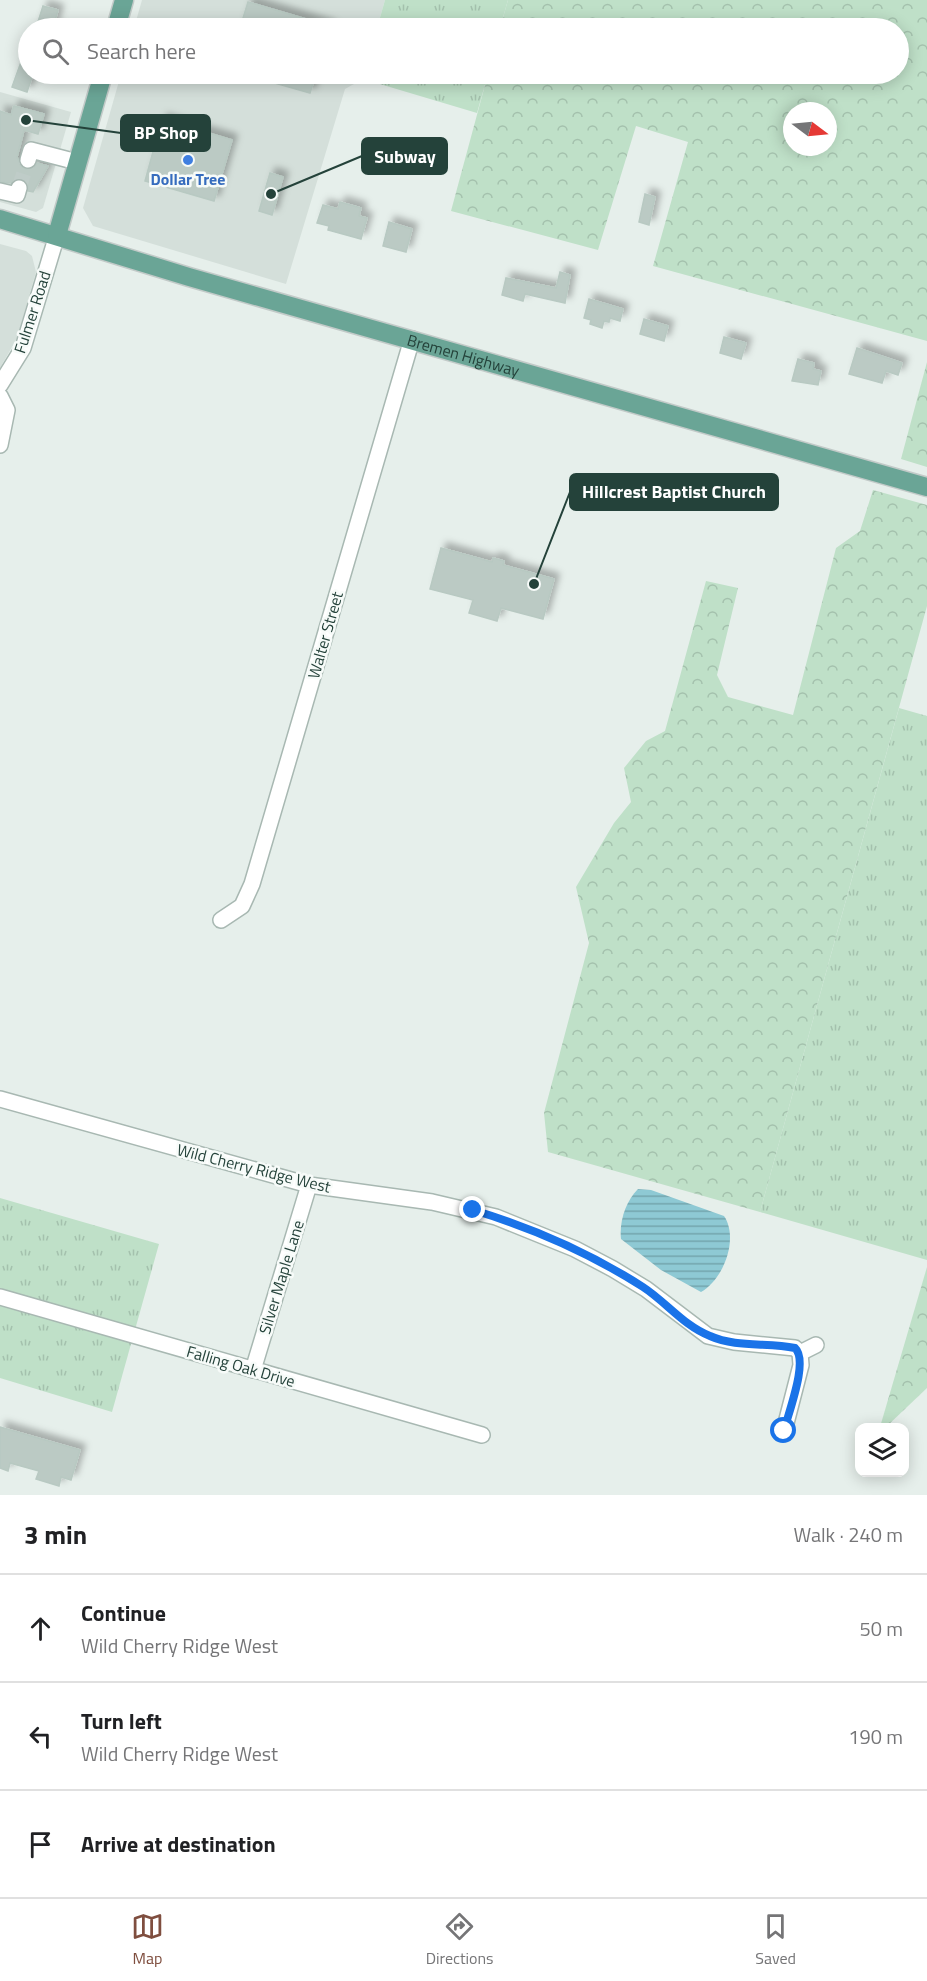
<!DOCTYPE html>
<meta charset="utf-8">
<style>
body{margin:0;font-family:"Titillium Web",sans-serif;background:#f2f2f2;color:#202124}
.controls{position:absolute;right:18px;bottom:18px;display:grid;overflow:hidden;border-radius:12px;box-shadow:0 3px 15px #0003}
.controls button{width:54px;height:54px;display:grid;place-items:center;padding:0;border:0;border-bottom:2px solid #e0e0e0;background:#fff;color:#202124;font:30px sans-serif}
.compass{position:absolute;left:783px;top:102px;width:54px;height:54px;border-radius:50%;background:#fff;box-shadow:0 3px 15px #0003;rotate:106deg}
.stop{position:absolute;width:18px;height:18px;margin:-14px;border:4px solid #1a73e8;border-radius:50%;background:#fff}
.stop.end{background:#1a73e8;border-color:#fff;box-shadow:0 2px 6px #0008}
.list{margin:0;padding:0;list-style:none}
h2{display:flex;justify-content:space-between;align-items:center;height:78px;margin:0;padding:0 24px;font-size:26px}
h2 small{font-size:20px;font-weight:400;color:#757577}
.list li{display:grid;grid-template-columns:39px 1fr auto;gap:18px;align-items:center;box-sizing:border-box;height:108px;padding:0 24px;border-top:2px solid #e0e0e0}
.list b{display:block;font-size:22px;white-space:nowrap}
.list p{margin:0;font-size:20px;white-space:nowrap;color:#757577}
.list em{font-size:20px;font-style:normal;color:#757577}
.icon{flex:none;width:33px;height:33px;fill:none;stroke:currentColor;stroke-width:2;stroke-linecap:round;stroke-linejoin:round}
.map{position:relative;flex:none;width:927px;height:1495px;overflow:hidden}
.search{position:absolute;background:#fff;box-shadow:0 3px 15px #0003;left:18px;right:18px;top:18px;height:66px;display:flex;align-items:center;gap:15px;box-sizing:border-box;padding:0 21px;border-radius:33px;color:#757577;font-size:22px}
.sheet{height:402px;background:#fff}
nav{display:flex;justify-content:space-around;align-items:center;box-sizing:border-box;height:84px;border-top:2px solid #e0e0e0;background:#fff;font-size:16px;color:#757577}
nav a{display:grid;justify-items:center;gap:3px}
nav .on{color:#7f4e3f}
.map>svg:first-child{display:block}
</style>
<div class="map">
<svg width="927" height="1495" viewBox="0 0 927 1495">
<defs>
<pattern id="grass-tufts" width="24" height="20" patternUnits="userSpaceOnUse" patternTransform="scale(1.5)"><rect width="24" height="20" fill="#bfe0c8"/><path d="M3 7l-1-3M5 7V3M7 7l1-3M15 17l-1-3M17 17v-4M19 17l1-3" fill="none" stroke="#a4c1ad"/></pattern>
<pattern id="forest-crowns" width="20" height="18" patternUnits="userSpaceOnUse" patternTransform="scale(1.5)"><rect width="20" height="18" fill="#bfe0c8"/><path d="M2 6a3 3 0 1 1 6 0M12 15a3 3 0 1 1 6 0" fill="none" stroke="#a4c1ad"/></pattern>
<pattern id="water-rules" width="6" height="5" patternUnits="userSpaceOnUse" patternTransform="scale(1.5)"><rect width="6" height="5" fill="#8ec9d4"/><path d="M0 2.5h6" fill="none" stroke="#74a5ad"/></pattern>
<filter id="shadow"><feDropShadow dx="5.5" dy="-5.5" stdDeviation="3" flood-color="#0004"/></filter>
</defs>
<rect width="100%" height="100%" fill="#e6efeb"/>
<g fill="#d4dfda">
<polygon points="142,0 385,0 377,28 134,28"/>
<polygon points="121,74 364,74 363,79 345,89 286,284 93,226 83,208"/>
<polygon points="0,92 71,112 43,208 36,212 0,202"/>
<polygon points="0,244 26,251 32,256 36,272 17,338 0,368"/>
</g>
<g fill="url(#grass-tufts)">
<polygon points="385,0 508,0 500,28 377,28"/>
<polygon points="364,74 488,74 477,113 363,79"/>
<polygon points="899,708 927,716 927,1260 760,1212"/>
<polygon points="0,1198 159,1244 112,1412 0,1378"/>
</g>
<g fill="url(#forest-crowns)" fill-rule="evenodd">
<path d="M 508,0 L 927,0 L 927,341 L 653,266 L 688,142 L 636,126 L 598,250 L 451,211 L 488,74 L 898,74 L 898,28 L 500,28 ZM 792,111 L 828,111 L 828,147 L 792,147 Z"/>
<polygon points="927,362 927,467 901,459"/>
<polygon points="873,490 927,505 927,606 760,1212 548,1152 544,1113 589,943 576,887 614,823 631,802 624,768 646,741 665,731 706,581 738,588 717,675 728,697 793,715 836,548 860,531"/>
<polygon points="927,1267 927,1388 886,1427 880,1427"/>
</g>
<path fill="url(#water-rules)" d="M 638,1189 L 651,1190 L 724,1216 C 739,1238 724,1279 701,1292 L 661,1270 L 621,1239 C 619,1221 626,1201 638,1189 Z"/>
<g fill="#bbcac4" stroke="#b8c9c2" stroke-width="1.5" filter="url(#shadow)">
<polygon points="248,2 330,26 330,28 240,28"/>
<polygon points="43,6 58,10 53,28 36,28"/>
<polygon points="26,48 28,74 33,74 27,92 12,87"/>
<polygon points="251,74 316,74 310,93 250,76"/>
<polygon points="14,106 44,114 38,134 24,130 17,157 21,166 26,169 34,167 37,163 48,166 33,192 28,191 28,185 22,179 16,179 11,183 0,182 0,111 11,115"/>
<polygon points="162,119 232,140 214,201 145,181"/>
<polygon points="270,173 283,177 272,215 259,211"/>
<polygon points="645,194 655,197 649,225 639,222"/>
<polygon points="340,202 361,208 359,216 367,218 361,239 328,230 329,226 317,223 323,205 338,209"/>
<polygon points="389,222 412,229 406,252 383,246"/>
<polygon points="560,272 570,275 565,303 525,294 523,301 502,295 506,278 556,288"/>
<polygon points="589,299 623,309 620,321 610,318 609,322 604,321 602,328 590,324 591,320 584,318"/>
<polygon points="644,319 668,326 664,341 640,334"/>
<polygon points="724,337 746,343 741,359 720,353"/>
<polygon points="857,348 902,363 898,375 886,371 882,383 849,374"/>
<polygon points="798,359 814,363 813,369 821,371 818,385 792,381"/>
<polygon points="441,548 492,562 493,558 504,561 503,565 554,579 543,619 501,608 497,621 469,613 473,600 430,589"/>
<polygon points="0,1427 80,1450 71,1480 61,1477 59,1486 36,1479 39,1471 10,1463 8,1471 0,1468"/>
</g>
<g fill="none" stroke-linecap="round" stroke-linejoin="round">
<polyline stroke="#bfccc8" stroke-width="15" stroke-dasharray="15 8" stroke-linecap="butt" points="19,188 28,160"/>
<defs>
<g id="minor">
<polyline points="28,160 31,150 77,162"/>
<polyline points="0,191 17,195 19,188"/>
<polyline points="0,385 23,348 57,235"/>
<polyline points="0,396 7,410 0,445"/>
<polyline points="221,920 242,906 252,884 412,339"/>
<polyline points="0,1099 309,1185 432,1202 496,1217 575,1249 613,1269 646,1289 708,1336 734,1342 795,1348 800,1353 801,1365 784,1431"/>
<polyline points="0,1297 482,1435"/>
<polyline points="800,1353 816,1345"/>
<polyline points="253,1370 309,1185"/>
</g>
<g id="major">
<polyline points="116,28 124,0"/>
<path id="s1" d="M 0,219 L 189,277 L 927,487"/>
<polyline points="57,235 103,74"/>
</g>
</defs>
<use href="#minor" stroke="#a8b8b2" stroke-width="18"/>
<use href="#major" stroke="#c2cac8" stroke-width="21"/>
<use href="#minor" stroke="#fff" stroke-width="15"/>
<use href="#major" stroke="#6aa596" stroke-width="18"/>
</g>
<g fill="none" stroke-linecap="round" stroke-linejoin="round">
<path stroke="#1a73e8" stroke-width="8" d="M 473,1210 C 533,1228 590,1253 643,1287 C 666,1302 684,1326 710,1336 C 737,1348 767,1342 795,1348 C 809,1361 788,1413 784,1431"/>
</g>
<circle fill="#3f7fe0" stroke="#f7fbf9" stroke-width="2" cx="188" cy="160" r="6"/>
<g text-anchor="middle" stroke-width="5" stroke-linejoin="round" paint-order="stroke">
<g font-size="16" font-weight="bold" fill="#366cbe" stroke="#f7fbf9">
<text x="188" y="185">Dollar Tree</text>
</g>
<g font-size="16" fill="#24423a" stroke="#f7fbf9">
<text transform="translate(32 312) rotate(-72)" y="6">Fulmer Road</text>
<text dy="6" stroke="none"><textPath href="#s1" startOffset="483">Bremen Highway</textPath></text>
<text transform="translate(325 635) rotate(-74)" y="6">Walter Street</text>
<text transform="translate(254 1168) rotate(14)" y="6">Wild Cherry Ridge West</text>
<text transform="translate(281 1277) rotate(-73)" y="6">Silver Maple Lane</text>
<text transform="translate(241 1366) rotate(16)" y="6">Falling Oak Drive</text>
</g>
</g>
<path fill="none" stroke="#24423a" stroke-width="2" d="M26 120L121 133M271 194L362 156M534 584L570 492"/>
<g fill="#24423a" stroke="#f7fbf9" stroke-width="2">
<circle cx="26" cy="120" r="6"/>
<circle cx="271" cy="194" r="6"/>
<circle cx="534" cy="584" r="6"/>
</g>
<g fill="#24423a" stroke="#24423a" stroke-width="2">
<rect x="121" y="115" width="89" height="36" rx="6"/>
<rect x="362" y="138" width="85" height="36" rx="6"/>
<rect x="570" y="474" width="208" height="36" rx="6"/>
</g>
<g font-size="18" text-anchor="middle" font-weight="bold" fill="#fff">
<text x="166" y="139">BP Shop</text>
<text x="405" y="163">Subway</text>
<text x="674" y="498">Hillcrest Baptist Church</text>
</g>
</svg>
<div class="controls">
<button><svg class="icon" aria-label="layers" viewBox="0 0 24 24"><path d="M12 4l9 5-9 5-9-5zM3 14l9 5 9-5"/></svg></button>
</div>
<svg class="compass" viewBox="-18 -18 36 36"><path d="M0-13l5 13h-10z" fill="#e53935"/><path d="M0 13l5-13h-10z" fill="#757577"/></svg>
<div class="stop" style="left:784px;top:1431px"></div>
<div class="stop end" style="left:473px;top:1210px"></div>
<div class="search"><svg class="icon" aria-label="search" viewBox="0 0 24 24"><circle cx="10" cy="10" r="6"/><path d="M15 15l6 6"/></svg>Search here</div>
</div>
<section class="sheet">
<h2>3 min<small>Walk · 240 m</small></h2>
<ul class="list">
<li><svg class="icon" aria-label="ahead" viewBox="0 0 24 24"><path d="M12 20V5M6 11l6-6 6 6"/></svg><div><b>Continue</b><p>Wild Cherry Ridge West</p></div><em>50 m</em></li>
<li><svg class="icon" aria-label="left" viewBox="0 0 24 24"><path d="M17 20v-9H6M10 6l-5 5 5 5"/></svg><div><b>Turn left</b><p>Wild Cherry Ridge West</p></div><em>190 m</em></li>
<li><svg class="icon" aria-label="arrive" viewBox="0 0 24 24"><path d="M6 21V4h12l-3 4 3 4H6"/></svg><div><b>Arrive at destination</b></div></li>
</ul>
</section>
<nav>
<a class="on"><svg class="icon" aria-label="map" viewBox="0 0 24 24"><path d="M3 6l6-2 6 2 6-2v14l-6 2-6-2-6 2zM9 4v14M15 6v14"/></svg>Map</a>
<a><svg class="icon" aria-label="directions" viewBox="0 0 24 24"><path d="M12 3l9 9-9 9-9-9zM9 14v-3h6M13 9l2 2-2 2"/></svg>Directions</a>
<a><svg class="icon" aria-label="saved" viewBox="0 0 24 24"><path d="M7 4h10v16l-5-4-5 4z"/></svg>Saved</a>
</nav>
